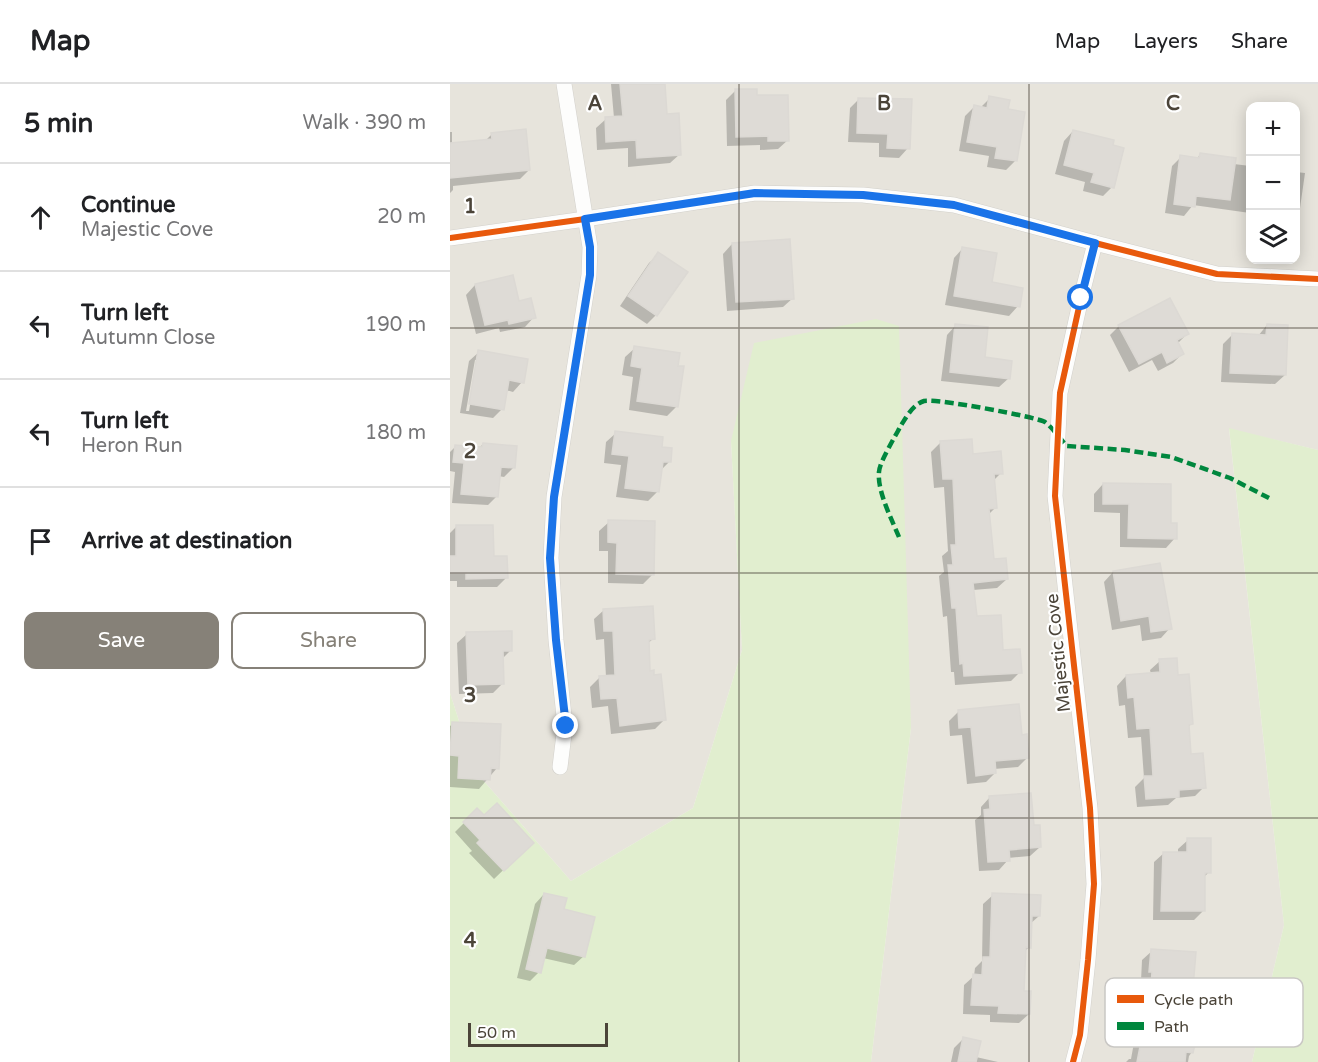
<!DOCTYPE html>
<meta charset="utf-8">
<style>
body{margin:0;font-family:"Varela Round",sans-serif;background:#f6f6f6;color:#202124}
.controls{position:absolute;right:18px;top:18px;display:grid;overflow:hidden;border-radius:12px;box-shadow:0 3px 15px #0003}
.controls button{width:54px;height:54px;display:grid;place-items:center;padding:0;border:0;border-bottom:2px solid #e0e0e0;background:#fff;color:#202124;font:30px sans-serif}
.scale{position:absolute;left:18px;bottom:15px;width:140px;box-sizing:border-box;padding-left:6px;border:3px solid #4b4439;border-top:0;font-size:16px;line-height:21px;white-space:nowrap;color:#4b4439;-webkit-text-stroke:4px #fff;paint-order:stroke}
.stop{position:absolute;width:18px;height:18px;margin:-14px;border:4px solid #1a73e8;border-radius:50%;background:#fff}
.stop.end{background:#1a73e8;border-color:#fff;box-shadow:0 2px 6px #0008}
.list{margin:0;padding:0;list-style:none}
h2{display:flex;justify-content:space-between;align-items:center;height:78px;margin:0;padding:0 24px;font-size:26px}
h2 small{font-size:20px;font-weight:400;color:#757577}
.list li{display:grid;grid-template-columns:39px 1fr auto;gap:18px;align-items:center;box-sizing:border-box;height:108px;padding:0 24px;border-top:2px solid #e0e0e0}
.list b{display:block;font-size:22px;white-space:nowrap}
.list p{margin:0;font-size:20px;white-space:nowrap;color:#757577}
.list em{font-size:20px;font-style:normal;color:#757577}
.actions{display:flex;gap:12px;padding:18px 24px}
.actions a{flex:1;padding:14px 0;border:2px solid #868178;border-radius:12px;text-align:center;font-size:21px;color:#868178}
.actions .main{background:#868178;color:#fff}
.icon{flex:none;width:33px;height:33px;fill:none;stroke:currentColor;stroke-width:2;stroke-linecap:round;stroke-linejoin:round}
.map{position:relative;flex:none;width:868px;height:978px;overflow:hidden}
header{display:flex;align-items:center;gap:36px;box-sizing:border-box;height:84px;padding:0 30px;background:#fff;border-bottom:2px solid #e0e0e0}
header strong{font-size:28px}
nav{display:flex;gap:33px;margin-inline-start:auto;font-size:21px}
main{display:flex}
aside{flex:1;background:#fff}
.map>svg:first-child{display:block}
</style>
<header>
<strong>Map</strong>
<nav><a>Map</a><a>Layers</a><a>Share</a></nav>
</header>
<main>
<aside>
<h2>5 min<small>Walk · 390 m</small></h2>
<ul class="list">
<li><svg class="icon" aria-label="ahead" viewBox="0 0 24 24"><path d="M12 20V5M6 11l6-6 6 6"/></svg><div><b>Continue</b><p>Majestic Cove</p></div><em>20 m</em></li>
<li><svg class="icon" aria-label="left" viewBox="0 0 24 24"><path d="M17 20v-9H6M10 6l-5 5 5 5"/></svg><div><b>Turn left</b><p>Autumn Close</p></div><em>190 m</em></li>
<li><svg class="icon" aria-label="left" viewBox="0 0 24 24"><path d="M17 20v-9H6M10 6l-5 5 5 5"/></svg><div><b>Turn left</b><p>Heron Run</p></div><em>180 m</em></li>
<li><svg class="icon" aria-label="arrive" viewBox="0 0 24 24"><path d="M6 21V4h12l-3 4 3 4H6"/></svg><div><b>Arrive at destination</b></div></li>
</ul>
<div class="actions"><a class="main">Save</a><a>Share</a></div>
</aside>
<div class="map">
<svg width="868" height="978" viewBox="0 0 868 978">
<rect width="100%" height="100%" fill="#f4f2ee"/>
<path fill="#e7e4dc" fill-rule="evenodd" d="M 0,0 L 868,0 L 868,366 L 779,345 L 834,841 L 802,978 L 421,978 L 461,644 L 281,357 L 292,566 L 243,724 L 121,797 L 25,687 L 0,609 ZM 800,22 L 846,22 L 846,176 L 800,176 Z"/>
<g fill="#e1eecf">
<polygon points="426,235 449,242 461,644 421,978 0,978 0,609 25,687 121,797 243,724 292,566 281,357 304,259"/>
<polygon points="779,344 868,366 868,978 802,978 834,841"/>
</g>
<g fill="#0003" fill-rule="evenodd">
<polygon points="161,0 213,0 216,32 230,70 220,79 178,83 178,64 147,66 146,44 156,35 164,34"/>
<polygon points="285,7 306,13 338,56 328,65 310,66 310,61 277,62 276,16"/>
<polygon points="540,14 556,27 565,77 556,86 537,83 539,72 509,67 515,32 524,23 530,24"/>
<polygon points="409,15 458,64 449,74 429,73 429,59 398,58 400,24"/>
<polygon points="623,47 662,103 653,112 633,107 635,98 605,90 614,57"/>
<polygon points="0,48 2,48 2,60 35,57 42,50 79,86 70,95 3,102 3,106 0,109"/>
<polygon points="750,71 784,80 800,82 800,129 743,121 734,132 715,129 722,82 731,73 746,75"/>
<polygon points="846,88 855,89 848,138 846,141"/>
<polygon points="282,160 343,214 333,223 277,227 273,170"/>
<polygon points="513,164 540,199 568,222 559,232 495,221 504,174"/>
<polygon points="209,170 206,231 197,240 170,222 199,179"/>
<polygon points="25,201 68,219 84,233 75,243 50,248 49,244 26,250 16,211"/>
<polygon points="506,241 533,275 559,294 549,303 491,297 497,251"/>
<polygon points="817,241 835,291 825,300 771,298 773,260 782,251 808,252"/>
<polygon points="669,242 737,250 728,259 732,270 723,279 708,287 702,276 679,288 660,251"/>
<polygon points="185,264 226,323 217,332 179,326 183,293 172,291 175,273"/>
<path d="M 29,268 L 72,298 L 63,308 L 56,306 L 52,325 L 43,334 L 10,329 L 19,277 ZM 25,276 L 28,276 L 19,327 L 16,327 Z"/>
<polygon points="166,349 210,364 219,378 210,387 208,407 198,417 166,413 171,381 154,379 156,358"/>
<polygon points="490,359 522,371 551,389 543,397 546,423 538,431 542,477 557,495 547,504 523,506 525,533 552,568 570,588 561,597 505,601 504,588 501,588 497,532 493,533 489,492 494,488 492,472 498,467 494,403 484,404 481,368"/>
<polygon points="33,360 63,384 54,393 48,392 47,412 38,421 2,419 5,388 0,387 0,368 5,363 29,364"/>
<polygon points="653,400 719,441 725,454 716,464 670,463 670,429 644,428 644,410"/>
<polygon points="159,438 202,491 193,500 158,499 158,467 149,467 149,447"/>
<polygon points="6,443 42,474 56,494 47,503 7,503 7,497 0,497 0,449"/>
<polygon points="663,488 720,544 711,554 692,557 690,541 662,546 654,498"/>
<polygon points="154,526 203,555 197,560 199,588 214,636 205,645 161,650 158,622 142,624 140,603 149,594 156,593 154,555 146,556 144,535"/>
<polygon points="17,550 61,566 52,575 53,599 43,609 9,610 7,559"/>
<polygon points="710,577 727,593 741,640 737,644 739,672 754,703 745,712 726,714 718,721 687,723 685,703 694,694 691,653 678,654 675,621 669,622 667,602 676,592 701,590 700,586"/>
<polygon points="508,628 571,653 578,673 568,683 544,685 545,689 536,698 517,700 512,651 500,652 499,637"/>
<polygon points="3,640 47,684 29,705 0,703 0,642"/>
<polygon points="540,713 582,743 590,763 580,772 558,774 558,776 549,786 529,787 525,736 531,731 531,723"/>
<polygon points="27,726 34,733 82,758 44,795 19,769 22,767 5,748"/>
<polygon points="738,756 759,788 753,794 753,827 744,836 703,836 704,778 714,769 728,769 728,765"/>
<polygon points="94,810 113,827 134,872 124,881 93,874 89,888 80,897 67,894 85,820"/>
<polygon points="543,811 589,832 580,840 579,863 574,868 572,908 579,930 569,939 540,938 540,931 513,930 514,901 524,892 525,884 532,877 533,820"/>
<polygon points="702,867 738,952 742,968 739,972 738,978 676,978 679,975 681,975 685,953 690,949 694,897 691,897 692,876"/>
<polygon points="513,955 526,973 548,978 501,978 504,964"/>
</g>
<g fill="#dedbd6" stroke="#dcd9d4" stroke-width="1.5">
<polygon points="170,0 215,0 217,30 229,29 231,71 187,74 186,56 156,58 155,33 173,32"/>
<polygon points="285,5 307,5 307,11 338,11 339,57 318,57 318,52 286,53"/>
<polygon points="539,12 560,16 558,25 575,28 567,77 545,74 547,63 517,58 524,21 537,24"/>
<polygon points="408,14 462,15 460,65 437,64 438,50 407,49"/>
<polygon points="76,45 80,86 0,94 0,59 42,55 41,49"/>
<polygon points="623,46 664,56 663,61 674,64 664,104 641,98 644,89 614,81"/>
<polygon points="750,69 786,74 780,116 746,112 745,123 724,120 730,71 749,74"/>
<polygon points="340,155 344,215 286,218 282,159"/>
<polygon points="512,163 547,169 542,198 573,204 570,223 504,212"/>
<polygon points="208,168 238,188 207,232 178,212"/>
<polygon points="63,191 69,217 81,214 86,234 59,240 58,236 35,241 25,200"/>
<polygon points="720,214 739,250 727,256 734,270 717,279 712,268 689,280 668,241"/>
<polygon points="505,240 538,243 535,273 562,277 560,295 500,288"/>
<polygon points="817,240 838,241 836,291 780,289 782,249 816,251"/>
<polygon points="184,262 230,269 228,282 234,282 228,323 187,317 192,284 181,282"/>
<polygon points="28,266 78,275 74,299 59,296 54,326 19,320"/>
<polygon points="165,347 213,353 212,363 222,364 221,378 213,378 209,408 175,404 179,372 162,370"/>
<polygon points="522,355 523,370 551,367 553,390 544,390 547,424 539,425 544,475 556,474 558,495 523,499 527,532 551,531 553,566 570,565 572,589 514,592 513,579 510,580 506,524 502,524 498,481 503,481 501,461 506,461 503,395 493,395 490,357"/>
<polygon points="33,359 67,362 65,384 51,383 48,413 11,410 14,379 3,378 5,361 32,363"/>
<polygon points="653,399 721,400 721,439 727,439 727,455 678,454 679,420 653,420"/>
<polygon points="158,436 205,437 204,491 166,490 167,459 158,458"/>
<polygon points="6,441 43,441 44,472 57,472 58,494 16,495 16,489 0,489 0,472 6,472"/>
<polygon points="710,479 722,545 701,548 699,532 671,537 663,487"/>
<polygon points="203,522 205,555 199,556 200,587 204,586 204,591 211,590 216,636 170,642 167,614 151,615 149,592 165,591 163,547 154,547 153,525"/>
<polygon points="62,547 62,567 53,567 54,600 18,601 16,548"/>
<polygon points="727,574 728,591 739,590 743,640 739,641 741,670 753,669 756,704 729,706 729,713 696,715 694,692 703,692 700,644 687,645 684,613 678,614 676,591 710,588 709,575"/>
<polygon points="569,620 572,651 577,650 579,674 545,677 546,689 526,692 521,643 509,644 508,626"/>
<polygon points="2,638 51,640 49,685 41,684 40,696 8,694 9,672 0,671"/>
<polygon points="581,709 584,741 590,741 591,763 559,766 560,777 538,778 534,726 540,725 539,712"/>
<polygon points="47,719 84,759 54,787 27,759 30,756 13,738 27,724 34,731"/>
<polygon points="737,754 761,754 761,789 755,789 755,827 711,827 713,768 737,768"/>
<polygon points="94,809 117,814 114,825 145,833 135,873 97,864 91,889 76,885"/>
<polygon points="542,809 591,811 590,832 582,832 581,864 576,863 574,907 581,907 580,930 548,929 549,922 521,921 523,890 532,891 533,873 540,873"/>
<polygon points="701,865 746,868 739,951 747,952 743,969 736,968 735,978 687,978 694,942 698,943 702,888 699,888"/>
<polygon points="513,953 531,957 526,978 508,978"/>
</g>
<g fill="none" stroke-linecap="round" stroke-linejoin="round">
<defs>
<g id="minor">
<polyline points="0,154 135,135 305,109 413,111 504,121 645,159 767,190 868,195"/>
<polyline points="110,683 115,642 106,556 101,474 104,413 139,191 140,163 114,0"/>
<polyline points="623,978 630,951 638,876 644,800 640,724 605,412 610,309 631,214 645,159"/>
</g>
</defs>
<use href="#minor" stroke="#d2d0cb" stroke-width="16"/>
<use href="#minor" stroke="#fdfdfc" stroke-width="15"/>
<path stroke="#00873e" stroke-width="4.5" stroke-dasharray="9 4.5" stroke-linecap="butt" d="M 449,453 C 442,436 427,407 429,388 C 429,379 445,353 450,343 C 456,334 462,321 474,317 C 485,314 587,333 595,338 C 603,344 610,355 617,362 L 675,366 L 721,373 L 780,394 L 819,414"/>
<defs>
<g id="cycleway">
<polyline points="0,154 135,135 305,109 413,111 504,121 645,159 767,190 868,195"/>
<polyline points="623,978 630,951 638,876 644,800 640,724 605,412 610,309 631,214 645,159"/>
</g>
</defs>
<use href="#cycleway" stroke="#fff" stroke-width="10"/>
<use href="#cycleway" stroke="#e8590c" stroke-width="6"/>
</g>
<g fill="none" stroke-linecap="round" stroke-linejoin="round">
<polyline stroke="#1a73e8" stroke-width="8" points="116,642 106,556 100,474 104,413 140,191 140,163 135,135 305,109 413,111 504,121 645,159 631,214"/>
</g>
<path fill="none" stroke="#4b4439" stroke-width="1.5" stroke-opacity="0.55" d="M 289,0 L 289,978M 579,0 L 579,978M 0,244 L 868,244M 0,489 L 868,489M 0,734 L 868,734"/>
<g text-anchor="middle" stroke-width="4.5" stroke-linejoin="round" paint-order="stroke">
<g font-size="18" fill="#4b4439" stroke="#fff">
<text transform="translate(608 569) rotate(-96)" y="6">Majestic Cove</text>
</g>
</g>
<rect x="655" y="894" width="198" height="69" rx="9" fill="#fff" stroke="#c9c7c4" stroke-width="1.5"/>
<rect x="667" y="911" width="27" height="8" fill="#e8590c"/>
<rect x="667" y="938" width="27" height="8" fill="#00873e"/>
<g font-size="16" fill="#4b4439">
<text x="704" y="921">Cycle path</text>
<text x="704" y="948">Path</text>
</g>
<g font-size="20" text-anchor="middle" font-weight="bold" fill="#4b4439" stroke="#fff" stroke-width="4.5" stroke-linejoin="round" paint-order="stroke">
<text x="145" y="26">A</text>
<text x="434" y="26">B</text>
<text x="723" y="26">C</text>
<text x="20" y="129">1</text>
<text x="20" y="374">2</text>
<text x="20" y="618">3</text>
<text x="20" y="863">4</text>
</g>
</svg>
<div class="controls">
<button>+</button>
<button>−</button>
<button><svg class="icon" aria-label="layers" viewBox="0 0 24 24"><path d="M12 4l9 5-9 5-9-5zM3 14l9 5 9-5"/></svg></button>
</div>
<div class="scale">50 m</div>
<div class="stop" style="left:631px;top:214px"></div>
<div class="stop end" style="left:116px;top:642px"></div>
</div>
</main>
